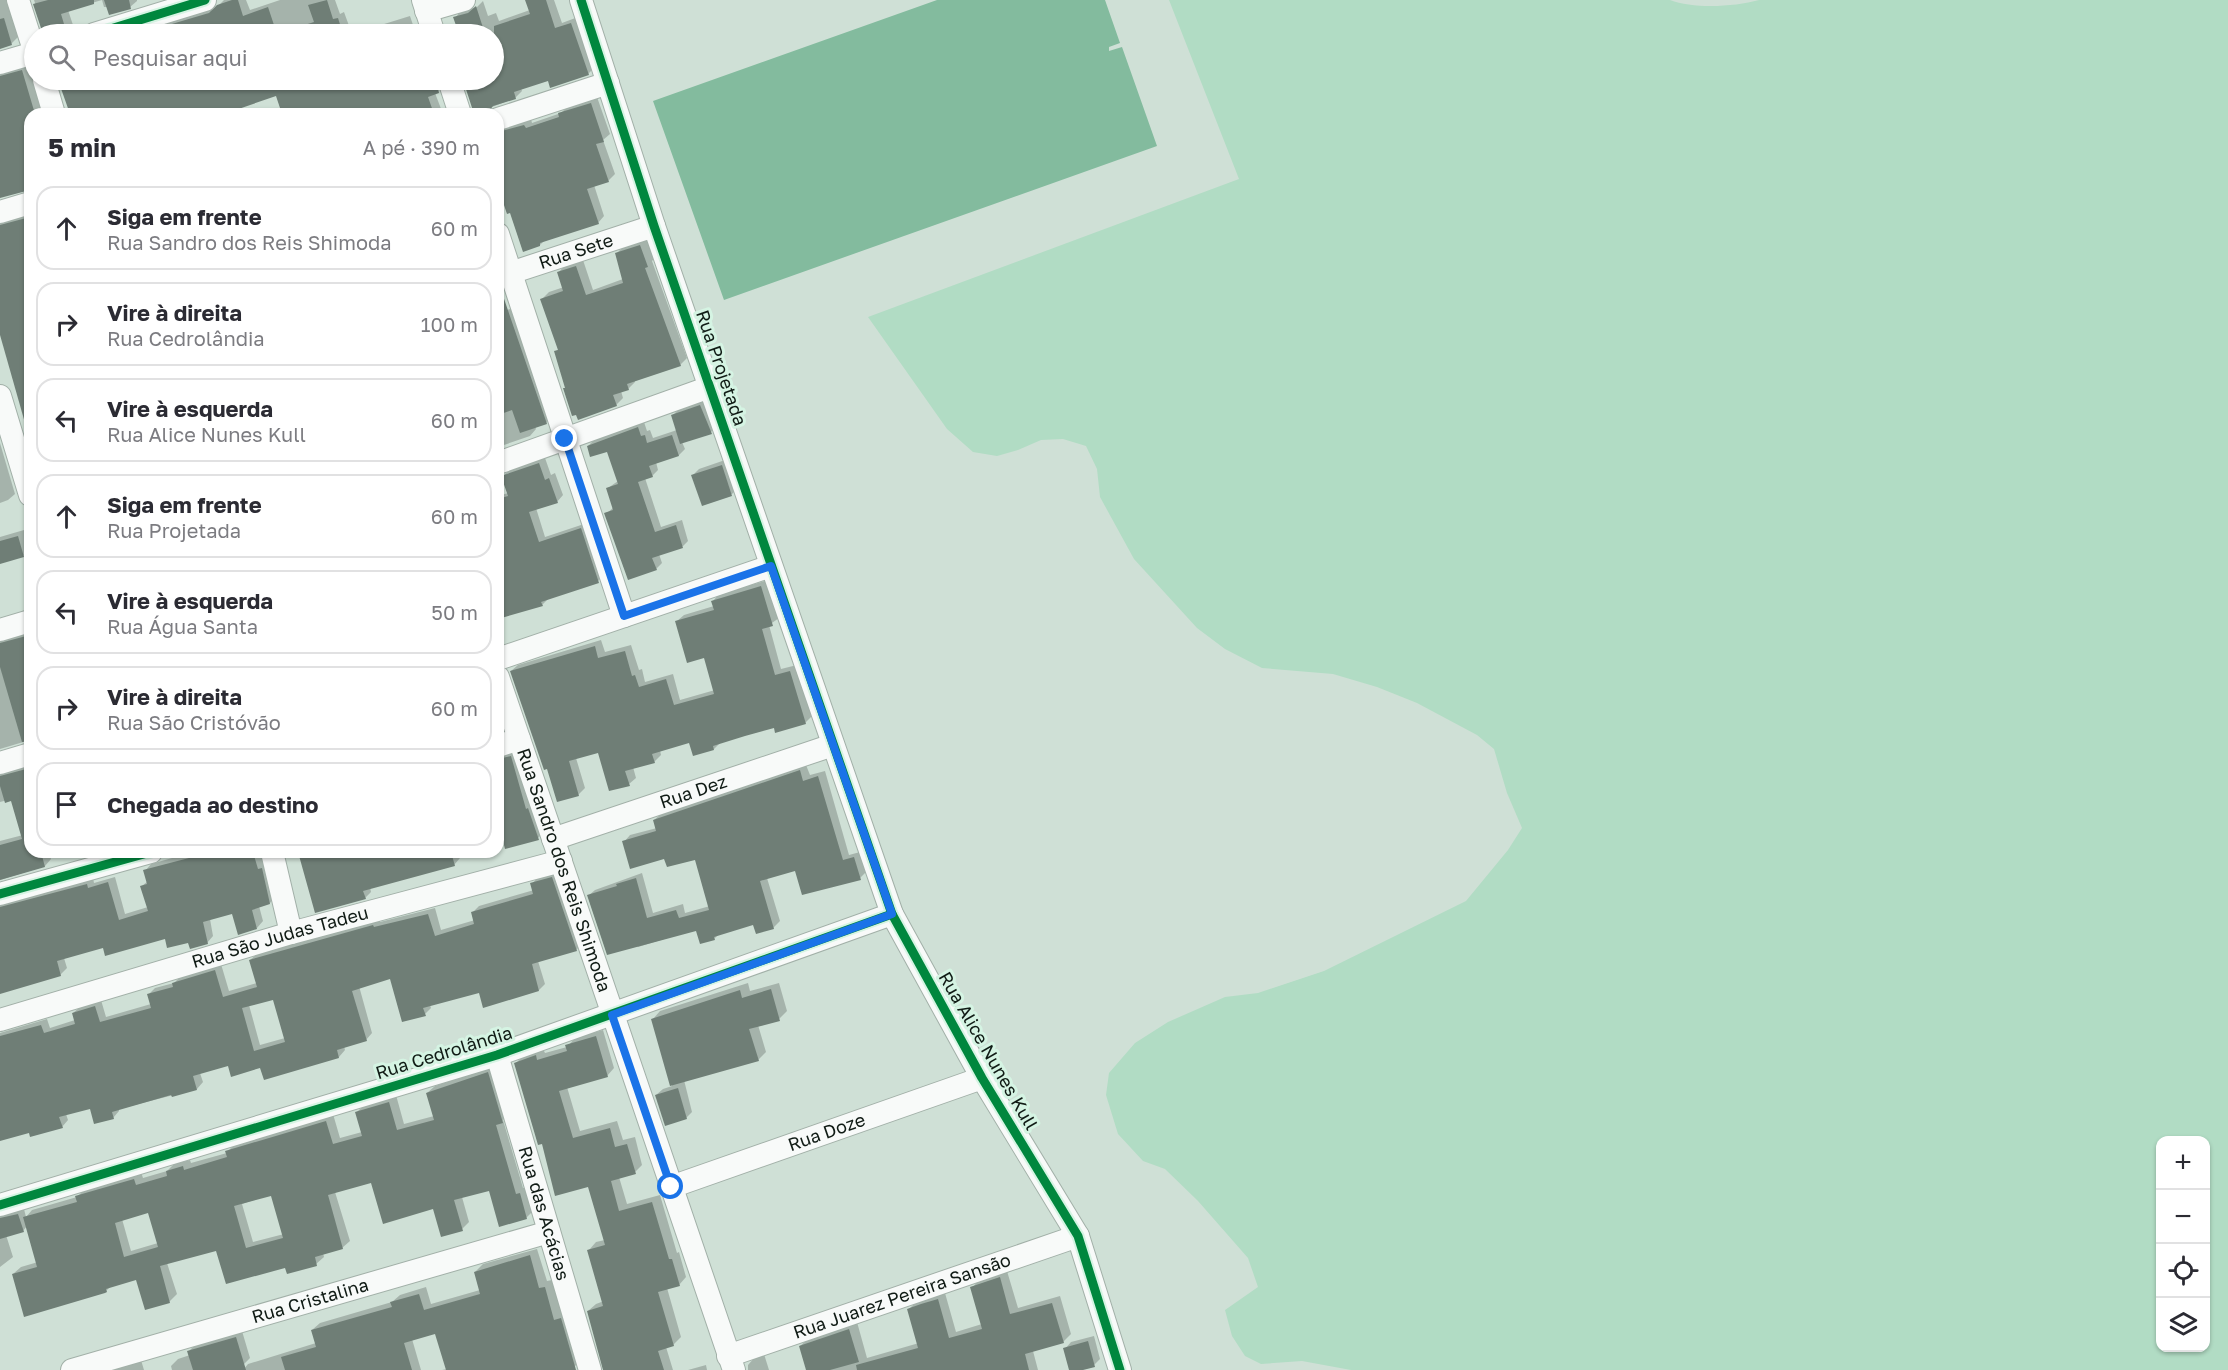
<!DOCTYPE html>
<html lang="pt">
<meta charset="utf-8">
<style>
body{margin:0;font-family:"Golos Text",sans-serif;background:#f2f2f3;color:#2b2b33}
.controls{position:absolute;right:18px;bottom:18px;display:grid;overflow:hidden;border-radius:12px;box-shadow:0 2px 4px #0004}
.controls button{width:54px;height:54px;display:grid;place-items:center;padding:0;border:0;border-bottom:2px solid #e1e1e2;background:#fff;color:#2b2b33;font:30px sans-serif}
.stop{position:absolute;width:18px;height:18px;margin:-14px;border:4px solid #1a73e8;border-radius:50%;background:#fff}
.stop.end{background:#1a73e8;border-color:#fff;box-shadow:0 2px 6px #0008}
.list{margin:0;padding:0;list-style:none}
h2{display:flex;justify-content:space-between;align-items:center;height:78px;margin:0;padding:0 24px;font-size:26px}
h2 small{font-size:20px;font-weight:400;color:#7c7c81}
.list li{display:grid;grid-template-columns:39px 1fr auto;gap:18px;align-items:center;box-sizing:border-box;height:84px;margin:0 12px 12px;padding:0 12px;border:2px solid #e1e1e2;border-radius:18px}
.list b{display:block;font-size:22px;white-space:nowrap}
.list p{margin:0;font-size:20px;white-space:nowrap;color:#7c7c81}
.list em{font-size:20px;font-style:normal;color:#7c7c81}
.icon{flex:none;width:33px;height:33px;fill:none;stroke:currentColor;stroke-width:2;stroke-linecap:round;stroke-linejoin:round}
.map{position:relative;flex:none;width:2228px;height:1370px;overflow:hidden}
.search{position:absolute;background:#fff;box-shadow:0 2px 4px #0004;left:24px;top:24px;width:480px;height:66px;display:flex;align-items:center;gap:15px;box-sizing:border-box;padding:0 21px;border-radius:33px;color:#7c7c81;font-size:22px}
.panel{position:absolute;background:#fff;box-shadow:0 2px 4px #0004;left:24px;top:108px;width:480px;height:750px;border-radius:18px}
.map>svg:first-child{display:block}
</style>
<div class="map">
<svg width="2228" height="1370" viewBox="0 0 2228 1370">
<rect width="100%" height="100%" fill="#cfe0d6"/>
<path fill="#b1dcc4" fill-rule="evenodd" d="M 1169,0 L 1670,0 C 1693,9 1734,7 1759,0 L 2228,0 L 2228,1370 L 1351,1370 L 1302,1361 L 1261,1364 L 1245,1356 L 1232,1336 L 1225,1310 L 1258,1287 L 1248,1258 L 1198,1201 L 1165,1169 L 1143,1161 L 1118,1134 L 1106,1095 L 1109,1073 L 1135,1043 L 1168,1022 L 1225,997 L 1258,993 L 1324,971 L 1466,901 L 1508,850 L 1522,828 L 1507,793 L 1494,749 L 1477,735 L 1417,703 L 1377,687 L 1333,674 L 1262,668 L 1225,649 L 1197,628 L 1134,559 L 1100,497 L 1097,469 L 1086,446 L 1063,439 L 1041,440 L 1018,450 L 997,456 L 973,452 L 947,429 L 868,317 L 1239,179 ZM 2160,1140 L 2206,1140 L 2206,1348 L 2160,1348 Z"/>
<polygon fill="#83bb9e" points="937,0 1105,0 1120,43 1109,47 1109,51 1122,47 1157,146 724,300 653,101"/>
<g fill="#0003" fill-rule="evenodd">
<polygon points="0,0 7,0 18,37 11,44 0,47"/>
<polygon points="34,0 102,0 68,10 76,34 45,34"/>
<polygon points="102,0 137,0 137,1 130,7 104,7"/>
<polygon points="224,0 246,0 250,10 280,0 335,0 340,14 344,12 352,34 127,34 217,7"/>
<polygon points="527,0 554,0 562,23 578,17 595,67 588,74 548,79 521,88 522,91 515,98 492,107 491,114 476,114 465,80 494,80 494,34 449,34 458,26 455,18 461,11 477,7 483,1 488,16 496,13 499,21 530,10"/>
<polygon points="410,16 416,34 352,34"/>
<polygon points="29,65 41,107 49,114 30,114 30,189 0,196 0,69"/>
<polygon points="60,80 444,80 445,85 435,93 443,114 284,114 277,95 227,111 228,114 69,114 68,104"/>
<polygon points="597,97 610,134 603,140 615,174 608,181 594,185 604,216 598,223 544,241 540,245 511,211 501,193 498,194 498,124 531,119 532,123 561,113 567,107"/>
<polygon points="30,213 30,423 0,331 0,217"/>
<polygon points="647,239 654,259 652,261 687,358 680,365 635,380 635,382 628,389 621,391 623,398 616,405 556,351 559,349 542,299 549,292 564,287 559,272 565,265 583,260 593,290 623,279 616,254 623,247"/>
<polygon points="516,307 552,416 546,423 535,426 536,429 530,436 498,447 498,313"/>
<polygon points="707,399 717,426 711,432 682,442 685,449 679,455 656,462 658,470 652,476 645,478 661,527 682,520 688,541 683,546 659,554 662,563 656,569 606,514 614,507 608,488 618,481 608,450 588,446 594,440 644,422 647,431 650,430 653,438 677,430 672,416 679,409"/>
<polygon points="0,443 15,494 8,500 0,503"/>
<polygon points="545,458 551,475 555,473 563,495 557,502 536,508 545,537 587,523 604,575 598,581 548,599 542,605 498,617 498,496 508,493 503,476 509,470"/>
<polygon points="728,459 738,488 732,494 703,504 693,475 699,469"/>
<polygon points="24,530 30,549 23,556 0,562 0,537"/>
<polygon points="768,580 779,618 769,625 781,669 797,665 812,716 805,723 775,727 721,742 714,749 690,741 660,750 661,755 654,762 633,767 636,778 629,784 599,751 576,758 585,788 578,795 548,767 511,671 518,665 601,640 605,652 631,645 639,670 642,669 645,682 673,674 680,700 715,690 705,656 677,621 684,615 714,606 713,601 719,594"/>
<polygon points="30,631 30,740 0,749 0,634"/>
<polygon points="498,701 507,723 498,731"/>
<polygon points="517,751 544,832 538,838 498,841 498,752"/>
<polygon points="30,764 30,852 49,852 51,859 45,866 0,880 0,841 23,835 12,799 0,802 0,773"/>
<polygon points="806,765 810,775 825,771 849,855 860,852 866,872 860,878 796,869 767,878 780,921 773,928 754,923 719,934 714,939 697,929 638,947 588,896 595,890 642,873 653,913 683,904 685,913 710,906 696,858 665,857 624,842 630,835 657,828 654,820 661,814"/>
<polygon points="193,852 261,852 276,896 270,903 259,906 263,921 257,928 233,912 210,919 213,936 207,943 166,937 104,946 64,958 67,968 60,975 0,993 0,899 93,878 94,883 115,877 125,914 148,907 142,886 148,881 145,871 151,864"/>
<polygon points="300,852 476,852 460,858 454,865 370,887 371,892 365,898"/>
<path d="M 558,872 L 583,943 L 576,950 L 538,961 L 545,984 L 539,990 L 480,991 L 430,1005 L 431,1008 L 425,1014 L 391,977 L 359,986 L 372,1033 L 366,1040 L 344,1046 L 345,1050 L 339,1057 L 261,1067 L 229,1065 L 200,1073 L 203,1082 L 197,1089 L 119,1109 L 119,1111 L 113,1118 L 91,1107 L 66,1114 L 68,1120 L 62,1127 L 30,1131 L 0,1140 L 0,1033 L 47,1019 L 50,1028 L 75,1020 L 73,1013 L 80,1007 L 101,1000 L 106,1017 L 151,1004 L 148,995 L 155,988 L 174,983 L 180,977 L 221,964 L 229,991 L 257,983 L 250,960 L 257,954 L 380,920 L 380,922 L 435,908 L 441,930 L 475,920 L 472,913 L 479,906 L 534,890 L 532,884 L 538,877 ZM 274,998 L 285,1038 L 260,1045 L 249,1005 Z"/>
<polygon points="748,983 750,991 779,983 787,1011 779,1019 758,1025 766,1052 758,1060 684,1080 692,1112 686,1118 656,1095 663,1089 672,1086 653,1019 660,1011"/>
<polygon points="603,1030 614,1068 607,1076 567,1087 580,1131 617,1121 623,1140 635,1137 642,1165 635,1172 619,1177 627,1204 660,1195 677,1253 679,1252 686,1277 679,1285 667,1288 681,1337 673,1345 666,1347 673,1370 604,1370 588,1311 596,1304 604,1301 589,1250 596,1242 605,1240 589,1185 543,1142 515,1064 523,1056 543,1049 545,1053 567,1047 575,1038"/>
<path d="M 495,1066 L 509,1114 L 503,1120 L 523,1188 L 527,1187 L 533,1211 L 526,1218 L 490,1189 L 462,1197 L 469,1222 L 462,1229 L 434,1207 L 372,1181 L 335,1192 L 350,1241 L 342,1248 L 323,1253 L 324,1257 L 316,1264 L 286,1266 L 217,1249 L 167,1263 L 177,1294 L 169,1302 L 137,1278 L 112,1285 L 106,1291 L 13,1274 L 21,1267 L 38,1262 L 27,1226 L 23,1231 L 6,1235 L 13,1257 L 0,1267 L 0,1212 L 24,1209 L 26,1217 L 32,1210 L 77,1197 L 84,1190 L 141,1172 L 143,1178 L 167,1171 L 174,1164 L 190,1160 L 191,1163 L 227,1153 L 234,1144 L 333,1114 L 340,1138 L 362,1132 L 357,1112 L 364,1105 L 396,1095 L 404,1124 L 434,1116 L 427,1093 L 435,1086 ZM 272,1194 L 284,1234 L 253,1242 L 242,1204 ZM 149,1212 L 158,1243 L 131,1251 L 122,1219 Z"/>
<polygon points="537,1249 547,1281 552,1280 562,1314 568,1312 582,1359 575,1366 561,1370 442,1370 447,1369 436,1332 412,1339 421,1370 243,1370 248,1364 316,1343 312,1330 320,1323 392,1302 400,1295 426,1287 431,1304 480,1290 475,1272 483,1264"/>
<polygon points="1007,1271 1018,1308 1060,1296 1071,1334 1063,1342 1033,1351 1038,1370 807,1370 800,1346 808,1339 857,1322 867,1358 919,1343 909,1309 916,1302 945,1293 956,1332 982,1324 972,1288 979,1280"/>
<polygon points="242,1331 250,1358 244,1364 201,1370 172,1370 171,1366 178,1359 190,1355 189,1351 195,1345"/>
<polygon points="1094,1336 1100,1359 1094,1365 1071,1370 1065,1349 1071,1342"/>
<polygon points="764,1354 769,1370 748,1370 748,1365 755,1357"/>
<polygon points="141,1360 144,1370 107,1370"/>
<polygon points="706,1365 707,1370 688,1370"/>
</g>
<g fill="#6f7e76" fill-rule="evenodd">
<polygon points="48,0 94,0 94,4 61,14 64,24 42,31 33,4"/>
<polygon points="104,0 129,0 131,9 109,15"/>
<polygon points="232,0 238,0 243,16 268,7 277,34 138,34 209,13 217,5"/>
<polygon points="327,0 333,19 338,18 343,34 287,34 286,31 314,22 308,5"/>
<polygon points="525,0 546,0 555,28 571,23 589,75 550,88 548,81 514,92 516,99 493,106 486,114 474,114 463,80 494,80 494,26 530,14"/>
<polygon points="476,6 485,34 459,34 453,17 468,13"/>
<polygon points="4,18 12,45 0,49 0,19"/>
<polygon points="22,70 35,114 30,114 30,190 0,198 0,76"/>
<polygon points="58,80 436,80 439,93 428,97 434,114 282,114 276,96 224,114 70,114"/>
<polygon points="591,103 604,142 596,144 609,182 587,189 599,224 540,243 540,246 523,252 510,213 507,214 498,187 498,132 524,125 526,128 559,117 558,113"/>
<polygon points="30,217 30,422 25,423 0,335 0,225"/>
<polygon points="640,245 648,267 645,268 681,366 627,384 629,390 613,395 617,406 578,420 576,415 572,416 563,388 565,388 554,351 558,350 540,299 563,291 557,272 576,266 586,295 623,283 615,253"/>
<polygon points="498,290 501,290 547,424 520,433 512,410 498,415"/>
<polygon points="700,405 712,434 680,444 671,415"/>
<polygon points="638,427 641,436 645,435 647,443 672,435 679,456 649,466 653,477 638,482 655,532 676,525 683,548 652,558 657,570 628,580 604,513 613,510 606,488 618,484 607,452 590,457 587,446"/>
<polygon points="539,463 545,480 549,478 558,503 529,512 539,542 581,528 599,583 541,602 543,606 498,619 498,499 508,496 501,476"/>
<polygon points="722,465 732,496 702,506 691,475"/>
<polygon points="18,536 24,557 0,564 0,541"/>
<polygon points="761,586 773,626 762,629 775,675 790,671 806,724 775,733 774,728 745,736 713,746 714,750 693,756 689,743 652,754 655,763 625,771 630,786 609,791 598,753 569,761 579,796 557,802 547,769 544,770 510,671 595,646 598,658 625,651 632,676 635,675 639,687 666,679 674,705 714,694 704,658 687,663 675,621 714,610 711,601"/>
<polygon points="30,635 30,741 22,742 0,667 0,643"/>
<polygon points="511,756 526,809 528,808 539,840 505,849 503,841 498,842 498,759"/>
<polygon points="30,768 30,852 41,852 45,867 0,880 0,845 22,839 11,801 5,803 0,786 0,776"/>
<polygon points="800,770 803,781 818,776 843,860 854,857 861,880 802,895 795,871 760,881 774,929 756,934 753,925 714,937 715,940 700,944 696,931 607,955 587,895 617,886 616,884 636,878 647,918 676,910 679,918 709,910 695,860 667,867 664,859 630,869 622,841 656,831 653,820"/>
<polygon points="212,852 253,852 258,869 262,868 270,904 252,910 257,929 238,935 232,914 203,922 208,944 190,949 188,943 167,948 165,939 105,956 103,948 57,961 61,976 0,994 0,907 87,884 88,888 108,882 119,920 148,911 140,886 147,884 143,870"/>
<polygon points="298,852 451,852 455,866 363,891 366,899 315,913"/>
<path d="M 552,877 L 577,951 L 532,964 L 539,991 L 483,1008 L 479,993 L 423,1008 L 426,1016 L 402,1022 L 390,979 L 352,991 L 367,1041 L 337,1050 L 339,1058 L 264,1080 L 260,1068 L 231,1077 L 228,1066 L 193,1076 L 197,1090 L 172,1097 L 171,1095 L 112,1112 L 114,1119 L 94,1124 L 90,1109 L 59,1117 L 63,1128 L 30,1137 L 29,1133 L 0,1141 L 0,1036 L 41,1025 L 44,1033 L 75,1024 L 72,1013 L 95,1006 L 100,1022 L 151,1008 L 147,994 L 173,987 L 172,983 L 215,970 L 223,997 L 257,987 L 249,960 L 373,925 L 374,927 L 428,914 L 435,936 L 474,924 L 471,912 L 533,894 L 530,883 ZM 273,1000 L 285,1042 L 254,1051 L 242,1008 Z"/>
<polygon points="771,989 780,1021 749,1029 759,1061 670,1086 651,1019 740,990 742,998"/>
<polygon points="596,1036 608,1077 559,1091 573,1138 610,1128 615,1147 627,1144 636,1174 611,1181 619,1211 652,1202 669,1259 672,1259 680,1286 658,1292 674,1346 658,1351 664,1370 603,1370 587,1311 603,1306 587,1250 605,1245 588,1187 555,1196 542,1144 538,1145 514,1063 536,1055 537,1060 567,1051 565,1045"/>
<path d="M 488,1072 L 503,1123 L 496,1125 L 516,1194 L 520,1193 L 527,1219 L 499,1227 L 489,1191 L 454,1200 L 463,1231 L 441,1237 L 433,1209 L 383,1224 L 371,1183 L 328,1195 L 343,1249 L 315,1257 L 317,1266 L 287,1274 L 285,1268 L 226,1284 L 216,1251 L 160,1266 L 170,1303 L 145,1310 L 136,1280 L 106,1289 L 107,1292 L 105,1293 L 24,1317 L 12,1274 L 37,1267 L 23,1217 L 77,1202 L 75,1196 L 134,1179 L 136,1185 L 167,1176 L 166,1171 L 183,1166 L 184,1170 L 227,1157 L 225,1151 L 326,1121 L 333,1144 L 362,1136 L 355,1112 L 389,1102 L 397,1130 L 434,1120 L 426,1093 ZM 271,1196 L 283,1238 L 246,1248 L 234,1206 ZM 148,1213 L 158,1247 L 124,1257 L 115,1223 Z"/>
<polygon points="678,1088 687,1119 665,1126 655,1095"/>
<polygon points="18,1214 24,1232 0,1239 0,1218"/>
<polygon points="530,1255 539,1288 545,1287 554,1320 561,1318 576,1370 446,1370 435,1334 404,1343 412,1370 285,1370 281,1357 316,1347 311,1330 392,1307 390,1302 419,1294 424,1310 480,1294 474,1272"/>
<polygon points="1000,1277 1010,1314 1052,1303 1064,1343 1025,1354 1029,1370 857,1370 856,1365 918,1348 907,1309 921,1304 938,1299 949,1338 982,1329 970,1287"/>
<polygon points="849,1329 859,1362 830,1370 806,1370 799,1346"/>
<polygon points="236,1337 246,1370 193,1370 187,1351"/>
<polygon points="1088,1341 1095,1367 1083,1370 1069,1370 1063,1348"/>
</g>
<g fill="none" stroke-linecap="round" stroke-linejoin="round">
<defs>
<g id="minor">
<polyline points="18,0 34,50"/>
<polyline points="423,0 434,34"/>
<polyline points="581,0 654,226 892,914 982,1078 1078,1236 1120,1370"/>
<polyline points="426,11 464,0"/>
<polyline points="94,34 205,0"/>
<polyline points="0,63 34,53"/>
<polyline points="44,80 54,114"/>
<polyline points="449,80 460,114"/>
<polyline points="498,119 608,83"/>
<polyline points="0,212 30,203"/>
<polyline points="498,234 624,616"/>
<path id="s1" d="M 498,277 L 654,226"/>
<polyline points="0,396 30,495"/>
<polyline points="498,463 710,387"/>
<polyline points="0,630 30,621"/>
<polyline points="498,659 771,566"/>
<path id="s2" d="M 498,677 L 734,1370"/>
<polyline points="498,746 519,739"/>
<polyline points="0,763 30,754"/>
<path id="s3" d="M 553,839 L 833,745"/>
<polyline points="272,852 291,933"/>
<polyline points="0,894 151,852"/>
<path id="s4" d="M 0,1020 L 291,933 L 561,861"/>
<path id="s5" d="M 497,1055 L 590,1370"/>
<path id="s6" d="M 671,1187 L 982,1078"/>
<polyline points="0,1205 497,1055 892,914"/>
<path id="s7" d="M 728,1356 L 1078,1236"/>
<path id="s8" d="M 72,1370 L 549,1232"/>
</g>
</defs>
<use href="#minor" stroke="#a2b0a8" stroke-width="24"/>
<use href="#minor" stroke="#f8faf9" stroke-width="22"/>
<defs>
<g id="cycleway">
<polyline points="581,0 654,226 892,914 982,1078 1078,1236 1120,1370"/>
<polyline points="94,34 205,0"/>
<polyline points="0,894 151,852"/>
<polyline points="0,1205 497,1055 892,914"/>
</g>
</defs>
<use href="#cycleway" stroke="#d5f4e3" stroke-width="13"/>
<use href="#cycleway" stroke="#00873e" stroke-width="9"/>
</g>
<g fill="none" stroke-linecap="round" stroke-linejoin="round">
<polyline stroke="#1a73e8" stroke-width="8" points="565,439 624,616 771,566 892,914 612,1015 671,1187"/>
</g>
<g text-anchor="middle" stroke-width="6" stroke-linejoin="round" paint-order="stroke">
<g font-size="18" fill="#101b15" stroke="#d5f4e3">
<text dy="6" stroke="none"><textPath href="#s1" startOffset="82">Rua Sete</textPath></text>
<text transform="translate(721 368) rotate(71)" y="6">Rua Projetada</text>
<text dy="6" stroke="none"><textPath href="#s3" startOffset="148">Rua Dez</textPath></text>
<text dy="6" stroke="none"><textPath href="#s2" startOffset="204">Rua Sandro dos Reis Shimoda</textPath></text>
<text dy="6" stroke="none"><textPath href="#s4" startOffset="292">Rua São Judas Tadeu</textPath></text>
<text transform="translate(988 1051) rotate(60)" y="6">Rua Alice Nunes Kull</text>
<text transform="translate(444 1053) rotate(-17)" y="6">Rua Cedrolândia</text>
<text dy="6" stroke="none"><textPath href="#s6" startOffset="165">Rua Doze</textPath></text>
<text dy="6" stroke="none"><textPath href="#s5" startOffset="165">Rua das Acácias</textPath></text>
<text dy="6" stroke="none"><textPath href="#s7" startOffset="184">Rua Juarez Pereira Sansão</textPath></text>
<text dy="6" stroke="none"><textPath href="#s8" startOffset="248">Rua Cristalina</textPath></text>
</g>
</g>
</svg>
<div class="controls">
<button>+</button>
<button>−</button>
<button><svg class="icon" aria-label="locate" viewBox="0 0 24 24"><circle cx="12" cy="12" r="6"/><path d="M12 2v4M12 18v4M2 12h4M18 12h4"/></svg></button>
<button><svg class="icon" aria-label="layers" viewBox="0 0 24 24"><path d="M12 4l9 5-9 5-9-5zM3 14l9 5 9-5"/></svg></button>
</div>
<div class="stop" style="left:671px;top:1187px"></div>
<div class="stop end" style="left:565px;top:439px"></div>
<div class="search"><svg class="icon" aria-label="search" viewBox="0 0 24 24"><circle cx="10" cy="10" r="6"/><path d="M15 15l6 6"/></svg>Pesquisar aqui</div>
<section class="panel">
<h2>5 min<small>A pé · 390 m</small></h2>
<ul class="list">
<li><svg class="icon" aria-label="ahead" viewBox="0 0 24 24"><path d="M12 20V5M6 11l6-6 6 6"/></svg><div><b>Siga em frente</b><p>Rua Sandro dos Reis Shimoda</p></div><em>60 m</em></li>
<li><svg class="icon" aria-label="right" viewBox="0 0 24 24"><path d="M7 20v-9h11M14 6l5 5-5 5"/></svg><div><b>Vire à direita</b><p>Rua Cedrolândia</p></div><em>100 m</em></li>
<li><svg class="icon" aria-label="left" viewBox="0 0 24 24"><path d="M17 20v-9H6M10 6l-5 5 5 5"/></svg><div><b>Vire à esquerda</b><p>Rua Alice Nunes Kull</p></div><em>60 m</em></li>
<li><svg class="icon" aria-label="ahead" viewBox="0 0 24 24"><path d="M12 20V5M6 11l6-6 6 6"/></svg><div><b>Siga em frente</b><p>Rua Projetada</p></div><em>60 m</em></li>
<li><svg class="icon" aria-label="left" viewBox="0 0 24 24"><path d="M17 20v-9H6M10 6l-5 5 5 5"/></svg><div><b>Vire à esquerda</b><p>Rua Água Santa</p></div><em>50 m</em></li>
<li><svg class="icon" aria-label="right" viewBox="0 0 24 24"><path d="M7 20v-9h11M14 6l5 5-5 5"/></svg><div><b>Vire à direita</b><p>Rua São Cristóvão</p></div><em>60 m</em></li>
<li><svg class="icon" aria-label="arrive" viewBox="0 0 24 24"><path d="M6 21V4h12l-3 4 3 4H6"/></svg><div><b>Chegada ao destino</b></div></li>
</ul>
</section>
</div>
